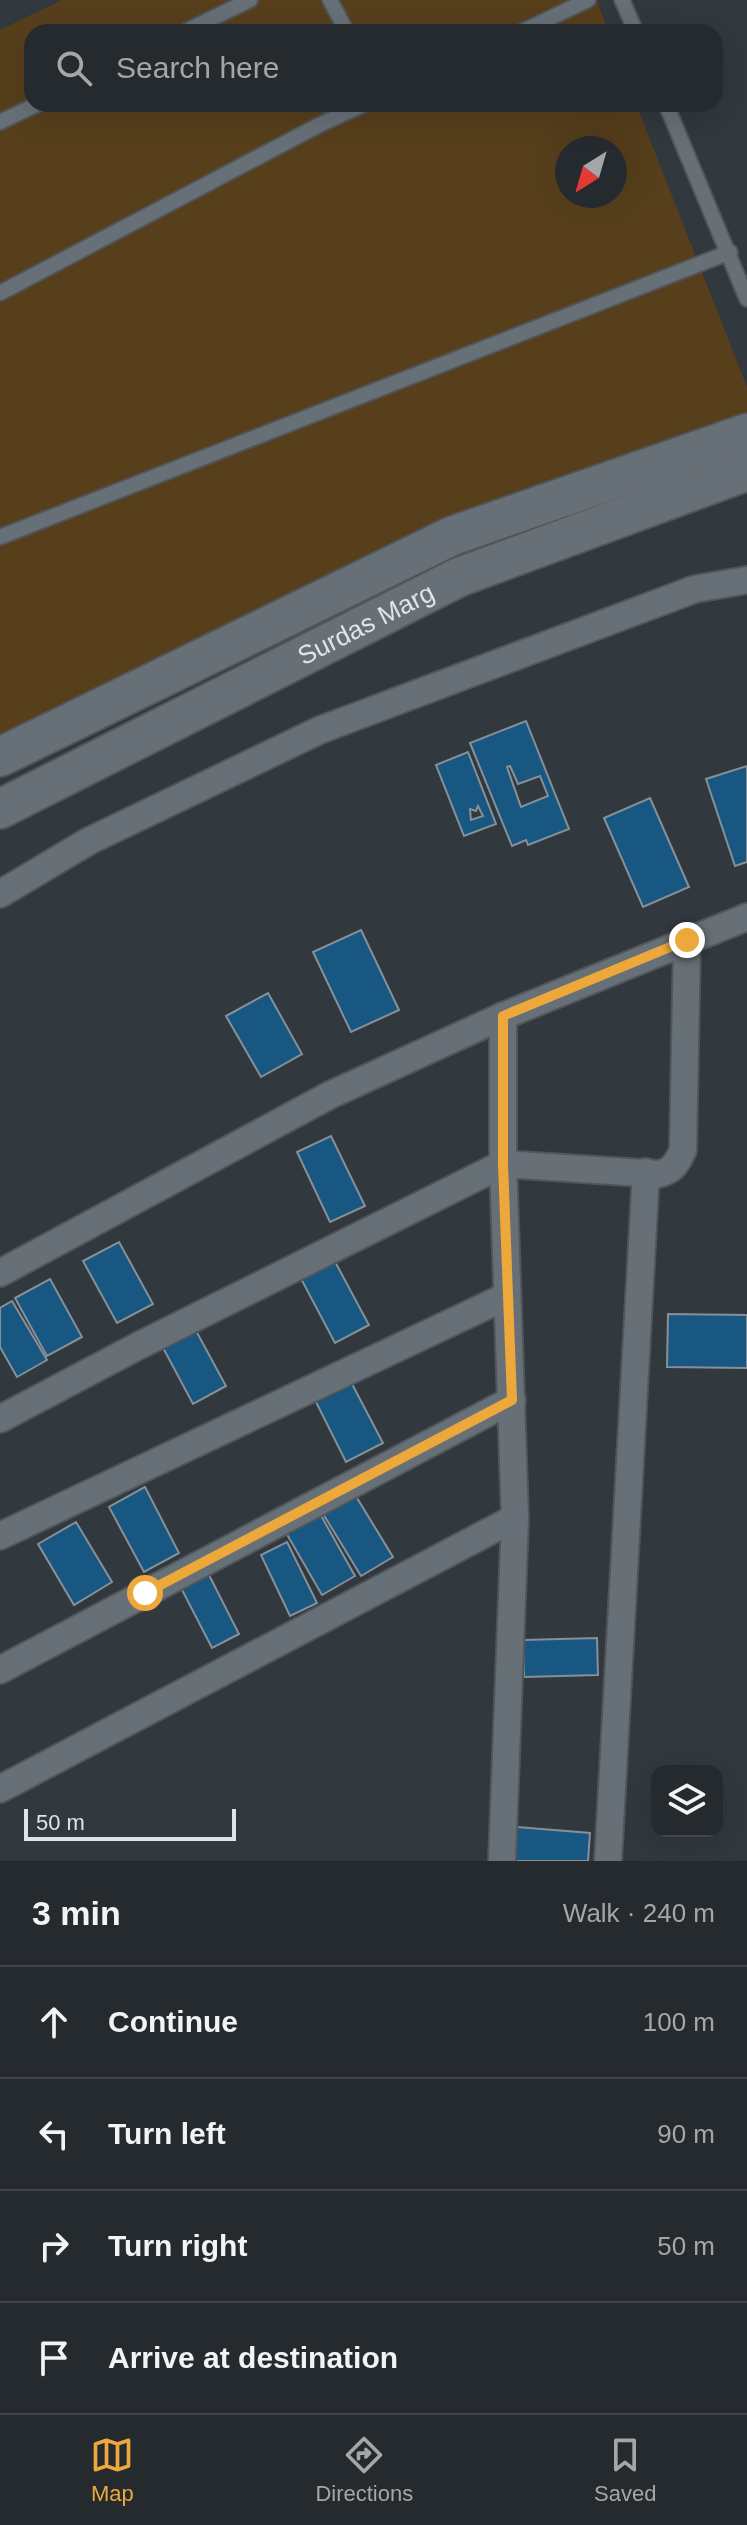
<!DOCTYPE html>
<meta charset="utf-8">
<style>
body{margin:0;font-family:Arial,sans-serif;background:#31363a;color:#f1f3f6}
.controls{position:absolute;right:24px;bottom:24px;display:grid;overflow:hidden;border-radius:16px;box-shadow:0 8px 32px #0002}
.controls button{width:72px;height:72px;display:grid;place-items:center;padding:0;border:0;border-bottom:2px solid #42464a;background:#252a2e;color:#f1f3f6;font:40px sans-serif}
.compass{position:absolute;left:555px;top:136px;width:72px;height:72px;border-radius:50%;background:#252a2e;box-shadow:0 8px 32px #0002;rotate:217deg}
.scale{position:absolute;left:24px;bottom:20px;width:212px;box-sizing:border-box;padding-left:8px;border:4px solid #dfe4e7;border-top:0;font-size:22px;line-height:28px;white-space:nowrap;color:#dfe4e7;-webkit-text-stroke:6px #31383e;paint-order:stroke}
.stop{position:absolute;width:24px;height:24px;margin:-18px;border:6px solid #eda83b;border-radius:50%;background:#fff}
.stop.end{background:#eda83b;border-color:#fff;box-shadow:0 2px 8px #0008}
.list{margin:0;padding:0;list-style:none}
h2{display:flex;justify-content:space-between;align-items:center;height:104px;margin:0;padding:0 32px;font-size:34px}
h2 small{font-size:26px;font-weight:400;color:#a3a7aa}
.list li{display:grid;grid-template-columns:52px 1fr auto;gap:24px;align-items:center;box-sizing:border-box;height:112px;padding:0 32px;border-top:2px solid #42464a}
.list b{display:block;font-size:30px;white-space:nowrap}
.list em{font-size:26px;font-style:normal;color:#a3a7aa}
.icon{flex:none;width:44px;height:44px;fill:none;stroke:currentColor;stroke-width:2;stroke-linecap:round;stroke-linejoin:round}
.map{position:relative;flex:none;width:747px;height:1861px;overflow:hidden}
.search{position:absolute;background:#252a2e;box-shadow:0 8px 32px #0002;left:24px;right:24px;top:24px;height:88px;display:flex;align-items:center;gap:20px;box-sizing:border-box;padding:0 28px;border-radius:24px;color:#a3a7aa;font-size:30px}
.sheet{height:552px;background:#252a2e}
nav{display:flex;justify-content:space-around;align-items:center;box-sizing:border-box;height:112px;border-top:2px solid #42464a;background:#252a2e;font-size:22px;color:#a3a7aa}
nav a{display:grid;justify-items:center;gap:4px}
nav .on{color:#eda83b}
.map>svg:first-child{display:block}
</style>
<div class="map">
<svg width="747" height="1861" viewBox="0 0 747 1861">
<rect width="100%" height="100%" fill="#31383e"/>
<path fill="#573f1c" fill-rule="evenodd" d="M 62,0 L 597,0 L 608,32 L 32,32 L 32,104 L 636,104 L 747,387 L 747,421 L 0,742 L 0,30 ZM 567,148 L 615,148 L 615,196 L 567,196 Z"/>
<g fill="#175782" stroke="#879097" stroke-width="2" fill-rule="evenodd">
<path d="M 526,721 L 569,829 L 528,845 L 526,840 L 512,846 L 470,743 ZM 510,766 L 518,784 L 540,776 L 548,796 L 521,807 L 507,767 Z"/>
<path d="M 468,752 L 496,824 L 464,836 L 436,765 ZM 478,806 L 483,816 L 471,820 L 470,809 L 476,811 Z"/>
<polygon points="747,766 747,862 735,866 706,779"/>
<polygon points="650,798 689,887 643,907 604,818"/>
<polygon points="361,930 399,1010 351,1032 313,952"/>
<polygon points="268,993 302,1054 261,1077 226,1016"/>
<polygon points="331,1136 365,1206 330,1222 297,1152"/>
<polygon points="119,1242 153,1304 117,1323 83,1261"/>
<polygon points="332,1256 369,1325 335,1343 298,1273"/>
<polygon points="50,1279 82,1337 47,1356 15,1298"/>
<polygon points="12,1301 47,1360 17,1377 0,1347 0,1308"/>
<polygon points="668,1314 747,1315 747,1368 667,1367"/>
<polygon points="194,1327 226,1386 193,1404 161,1344"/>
<polygon points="351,1382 383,1443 346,1462 315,1400"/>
<polygon points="145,1487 179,1553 144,1572 109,1507"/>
<polygon points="354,1493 393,1557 361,1576 322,1512"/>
<polygon points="319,1512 355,1576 322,1595 285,1531"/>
<polygon points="76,1522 112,1582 74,1605 38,1544"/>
<polygon points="287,1542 317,1603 290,1616 261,1555"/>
<polygon points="207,1571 239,1634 212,1648 179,1584"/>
<polygon points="597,1638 598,1675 524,1677 523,1640"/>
<polygon points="517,1827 590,1833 588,1861 514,1861"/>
</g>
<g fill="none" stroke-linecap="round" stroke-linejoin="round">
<defs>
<g id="service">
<polyline points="330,0 347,32"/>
<polyline points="622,0 636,32"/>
<polyline points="184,32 250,0"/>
<polyline points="521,32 588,0"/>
<polyline points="666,104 747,299"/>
<polyline points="0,122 38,104"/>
<polyline points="0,293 319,125 365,104"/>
<polyline points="0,537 730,252"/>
</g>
<g id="minor">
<polyline points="0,894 89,841 320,730 695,589 747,580"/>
<polyline points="0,1273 330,1095 503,1016 747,917"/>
<path d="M 0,1419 L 138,1346 L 503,1164 L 658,1174 C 673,1171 677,1163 683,1150 L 687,940"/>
<polyline points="0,1536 507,1296"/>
<polyline points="0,1670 512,1400"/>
<polyline points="0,1789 515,1518"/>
<polyline points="502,1861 515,1518 503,1164 503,1016"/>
<polyline points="608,1861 646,1172"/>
</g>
<g id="secondary">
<polyline points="0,757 452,536 747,433"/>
<path id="s1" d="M 0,809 L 459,577 L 747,471"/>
</g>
</defs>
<use href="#service" stroke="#50565b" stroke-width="18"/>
<use href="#minor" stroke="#50565b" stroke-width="30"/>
<use href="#secondary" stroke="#50565b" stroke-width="42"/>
<use href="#service" stroke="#687077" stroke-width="14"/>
<use href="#minor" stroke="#687077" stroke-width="26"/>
<use href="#secondary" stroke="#687077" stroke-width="38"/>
</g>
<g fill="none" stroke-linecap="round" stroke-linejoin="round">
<polyline stroke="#eda83b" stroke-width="10" points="145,1593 512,1400 503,1164 503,1016 687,940"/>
</g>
<g text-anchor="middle" stroke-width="8" stroke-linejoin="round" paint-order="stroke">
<g font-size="26" fill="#dfe4e7" stroke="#31383e">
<text dy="9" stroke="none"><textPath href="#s1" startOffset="410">Surdas Marg</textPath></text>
</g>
</g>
</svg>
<div class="controls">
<button><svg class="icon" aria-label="layers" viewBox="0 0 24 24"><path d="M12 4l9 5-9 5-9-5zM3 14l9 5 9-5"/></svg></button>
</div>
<svg class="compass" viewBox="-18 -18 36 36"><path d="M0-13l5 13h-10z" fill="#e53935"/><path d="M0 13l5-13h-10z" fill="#a3a7aa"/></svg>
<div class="scale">50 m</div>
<div class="stop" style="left:145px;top:1593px"></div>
<div class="stop end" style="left:687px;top:940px"></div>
<div class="search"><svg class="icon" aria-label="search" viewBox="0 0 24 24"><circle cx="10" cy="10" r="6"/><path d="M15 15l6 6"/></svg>Search here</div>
</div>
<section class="sheet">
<h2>3 min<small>Walk · 240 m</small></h2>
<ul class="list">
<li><svg class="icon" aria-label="ahead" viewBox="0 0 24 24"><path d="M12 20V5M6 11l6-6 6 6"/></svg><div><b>Continue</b></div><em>100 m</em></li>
<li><svg class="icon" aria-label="left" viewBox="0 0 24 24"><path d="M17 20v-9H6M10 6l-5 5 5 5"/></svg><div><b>Turn left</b></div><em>90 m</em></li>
<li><svg class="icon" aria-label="right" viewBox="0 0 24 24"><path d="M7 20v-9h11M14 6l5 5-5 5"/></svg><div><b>Turn right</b></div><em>50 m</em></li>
<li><svg class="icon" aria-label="arrive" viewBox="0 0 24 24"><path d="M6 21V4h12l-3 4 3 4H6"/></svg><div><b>Arrive at destination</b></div></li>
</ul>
</section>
<nav>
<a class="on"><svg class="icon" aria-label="map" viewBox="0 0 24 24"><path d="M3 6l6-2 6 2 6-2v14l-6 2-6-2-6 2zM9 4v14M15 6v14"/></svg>Map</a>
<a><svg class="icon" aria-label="directions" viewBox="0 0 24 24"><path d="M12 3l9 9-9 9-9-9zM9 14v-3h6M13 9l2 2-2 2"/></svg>Directions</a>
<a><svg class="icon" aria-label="saved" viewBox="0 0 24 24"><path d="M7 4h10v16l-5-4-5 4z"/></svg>Saved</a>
</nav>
